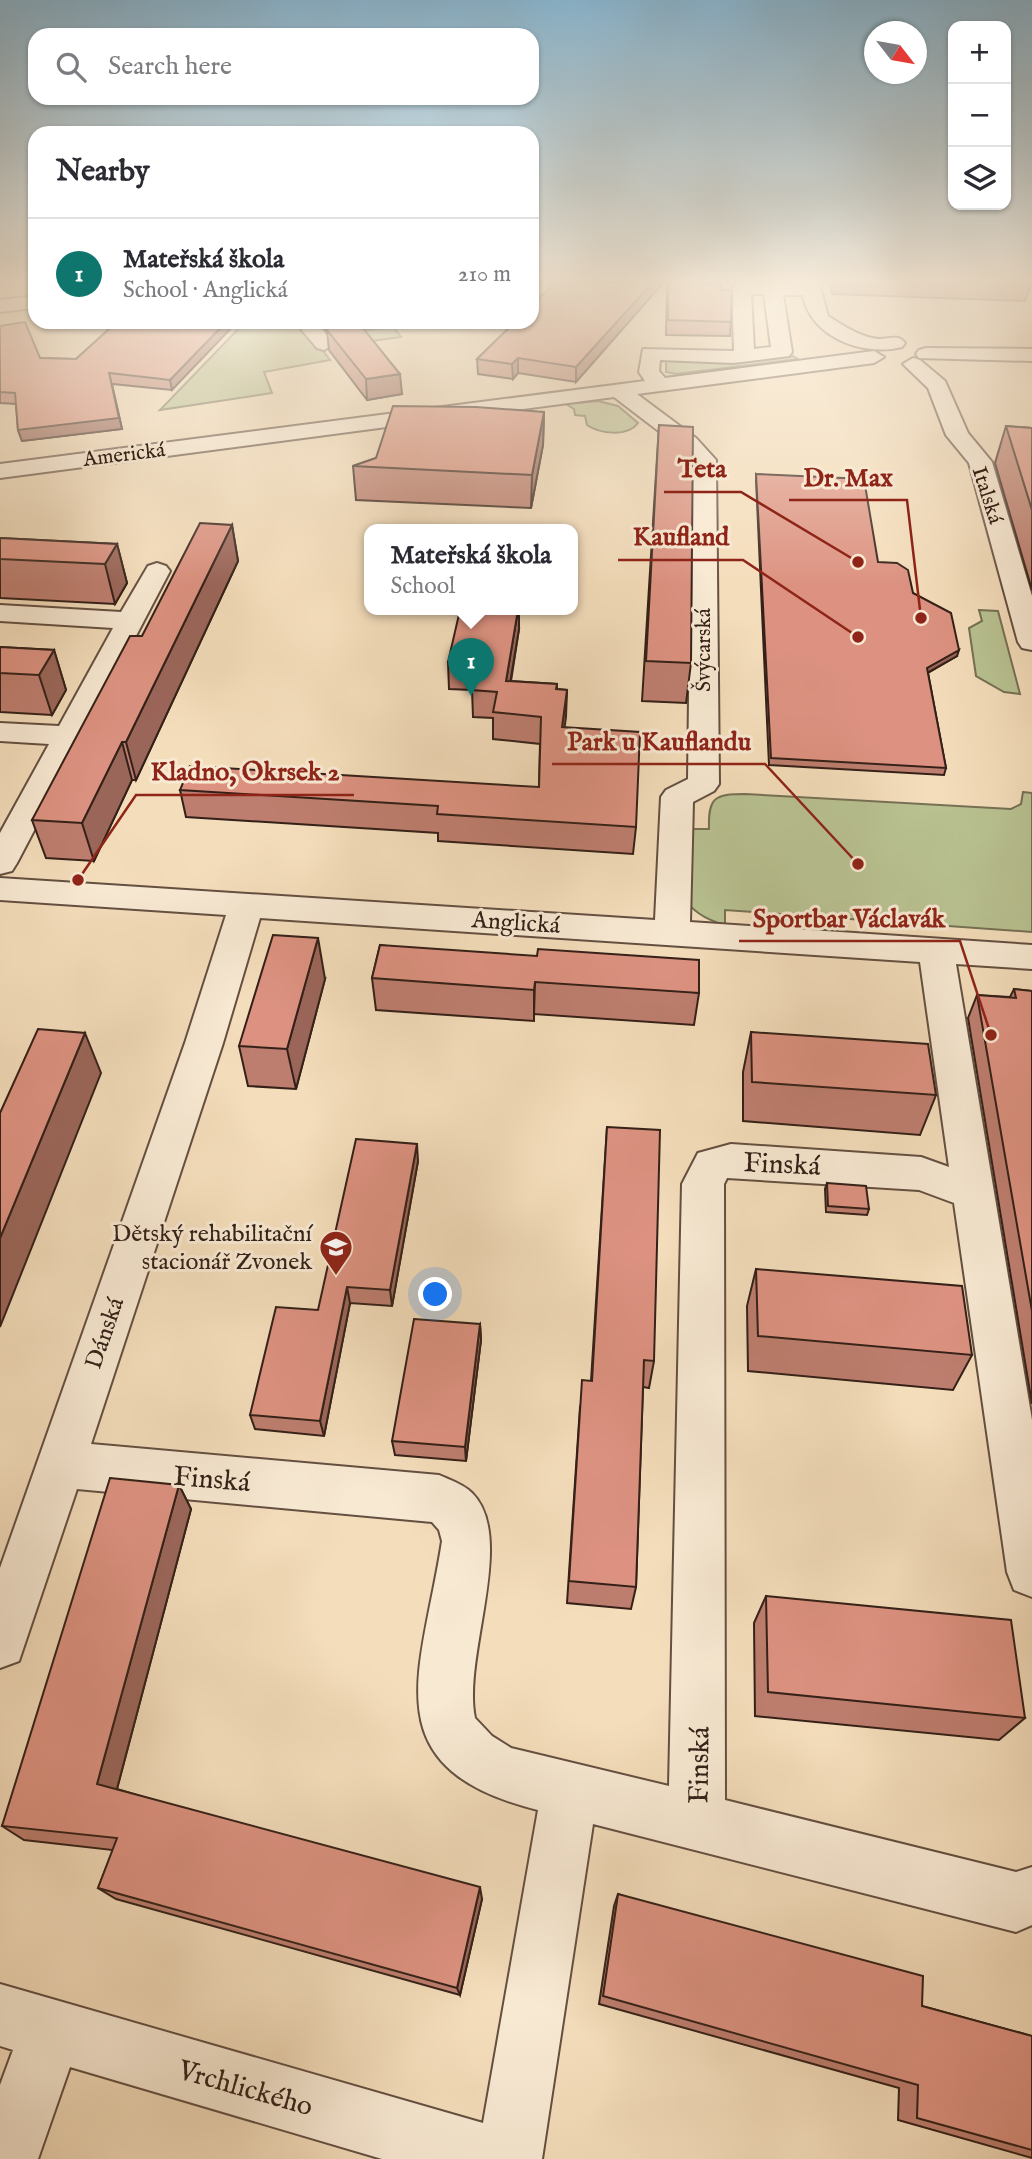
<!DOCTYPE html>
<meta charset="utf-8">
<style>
body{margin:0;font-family:"IM FELL English",serif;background:#f2f2f3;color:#2b2b33}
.controls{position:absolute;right:21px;top:21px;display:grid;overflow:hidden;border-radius:14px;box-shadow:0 2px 5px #0004}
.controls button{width:63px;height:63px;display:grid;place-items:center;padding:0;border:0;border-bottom:2px solid #e1e1e2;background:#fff;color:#2b2b33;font:35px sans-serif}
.compass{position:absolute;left:864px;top:21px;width:63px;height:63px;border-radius:50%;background:#fff;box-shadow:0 2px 5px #0004;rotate:121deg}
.you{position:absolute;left:436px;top:1295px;width:24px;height:24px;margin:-18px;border:5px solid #fff;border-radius:50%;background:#1a73e8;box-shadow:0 0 0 10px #1a73e833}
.badge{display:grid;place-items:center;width:46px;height:46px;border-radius:50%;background:#0f766e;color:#fff;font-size:23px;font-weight:700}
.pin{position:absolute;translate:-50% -58px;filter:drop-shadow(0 2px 4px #0008)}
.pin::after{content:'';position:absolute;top:37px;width:24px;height:21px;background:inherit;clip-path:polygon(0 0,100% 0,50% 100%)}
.popup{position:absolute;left:364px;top:524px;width:214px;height:91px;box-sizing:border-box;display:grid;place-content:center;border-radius:14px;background:#fff;filter:drop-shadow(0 2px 5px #0005);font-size:23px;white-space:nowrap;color:#7c7c81}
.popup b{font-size:26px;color:#2b2b33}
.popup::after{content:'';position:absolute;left:50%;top:100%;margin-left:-14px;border:14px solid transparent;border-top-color:#fff}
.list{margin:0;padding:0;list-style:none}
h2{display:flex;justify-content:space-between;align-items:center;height:91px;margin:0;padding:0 28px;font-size:30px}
h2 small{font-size:23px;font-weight:400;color:#7c7c81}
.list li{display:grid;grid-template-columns:46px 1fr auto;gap:21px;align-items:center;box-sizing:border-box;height:112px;padding:0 28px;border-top:2px solid #e1e1e2}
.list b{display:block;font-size:26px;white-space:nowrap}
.list p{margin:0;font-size:23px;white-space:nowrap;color:#7c7c81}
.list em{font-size:23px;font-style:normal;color:#7c7c81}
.icon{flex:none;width:38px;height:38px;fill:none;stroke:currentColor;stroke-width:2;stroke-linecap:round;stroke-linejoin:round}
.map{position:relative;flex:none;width:1032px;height:2159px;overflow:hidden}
.search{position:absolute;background:#fff;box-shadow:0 2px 5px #0004;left:28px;top:28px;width:511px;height:77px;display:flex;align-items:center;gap:18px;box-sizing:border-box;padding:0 24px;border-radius:21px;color:#7c7c81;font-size:26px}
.panel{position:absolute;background:#fff;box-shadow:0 2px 5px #0004;left:28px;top:126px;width:511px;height:203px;border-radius:21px}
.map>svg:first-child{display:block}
</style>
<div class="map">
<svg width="1032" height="2159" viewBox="0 0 1032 2159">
<rect width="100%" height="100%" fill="#f4ddbb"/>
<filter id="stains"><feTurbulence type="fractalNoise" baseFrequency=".00286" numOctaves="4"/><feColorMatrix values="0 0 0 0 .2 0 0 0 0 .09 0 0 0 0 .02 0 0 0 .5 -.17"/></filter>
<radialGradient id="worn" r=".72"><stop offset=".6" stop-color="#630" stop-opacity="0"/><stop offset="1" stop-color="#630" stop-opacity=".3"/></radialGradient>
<g fill="#b9c292" stroke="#767155" stroke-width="2">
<polygon points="245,322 306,322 314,334 394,328 401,337 321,348 330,360 264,372 272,393 160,410"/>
<polygon points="793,356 798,359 676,374 666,372 666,360 739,362"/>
<path d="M 598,401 L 618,406 L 638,423 C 628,437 600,434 587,425 L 585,416 L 575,415 L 574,409 L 566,404 Z"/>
<polygon points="979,610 998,611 1020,694 1004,692 976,676 969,628 982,621"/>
<path d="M 1023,792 L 1032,793 L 1032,932 L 725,910 L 725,925 C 667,908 684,879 686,829 L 709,829 C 708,797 715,794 745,794 L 1011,809 L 1021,804 Z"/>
</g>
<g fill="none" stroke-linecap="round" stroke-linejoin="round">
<defs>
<g id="minor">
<path d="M 739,283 L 819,283 L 828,316 C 842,325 862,338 879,339 C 890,339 898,334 905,343 L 902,347 C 863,357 810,337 803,295 L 783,295 L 792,352 L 789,356 L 733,363 L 660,360 L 659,371 L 665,378 L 874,351 L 884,357 L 874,363 L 637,394 L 696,438 L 716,460 L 719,784 L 714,791 L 693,802 L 690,922 L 1032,945 L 1032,969 L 956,964 L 1032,1420 L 1032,1597 L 1014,1590 L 1007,1572 L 954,1203 L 919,1190 L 727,1178 L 724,1184 L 725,1800 L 1016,1872 L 1032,1867 L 1032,1925 L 1016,1932 L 593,1824 L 542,2159 L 382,2159 L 70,2067 L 38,2159 L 0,2159 L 0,2085 L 13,2050 L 0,2046 L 0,1984 L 483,2123 L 538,1810 C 369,1768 422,1672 442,1541 L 439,1530 L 432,1522 L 77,1489 L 19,1661 L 0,1668 L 0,1568 L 185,1043 L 226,915 L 0,900 L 0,878 L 655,920 L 661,797 L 666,790 L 688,779 L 692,460 L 669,439 L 614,397 L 0,478 L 0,464 L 645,381 L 639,372 L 643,349 L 734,351 L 732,288 ZM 751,294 L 764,294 L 771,347 L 754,349 ZM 260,918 L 920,962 L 949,1167 L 921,1157 L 731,1144 L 698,1153 L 682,1184 L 669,1786 L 511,1748 L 492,1736 L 475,1718 C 462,1656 517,1538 472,1493 C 463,1484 450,1480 439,1475 L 91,1444 L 223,1043 Z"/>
<polygon points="35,296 35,308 0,312 0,300"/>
<polygon points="295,322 316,322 334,344 324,350 317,348"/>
<polygon points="926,348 1032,349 1032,361 919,358 916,354 919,350"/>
<polygon points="913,358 920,360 945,381 968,433 992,462 1032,596 1032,650 1022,648 1018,642 969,463 946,435 928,388 903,364"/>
<polygon points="157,563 166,566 170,571 17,863 12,871 0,874 0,833 49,744 0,741 0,723 59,726 113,628 0,621 0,605 121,612 148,566"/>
</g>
</defs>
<use href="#minor" stroke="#644f41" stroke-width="4"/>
<use href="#minor" fill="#f8e9d3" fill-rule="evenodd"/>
</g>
<g fill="#be7e6f" stroke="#342018" stroke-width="2">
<polygon points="555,283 663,283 576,382 518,373 513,379 478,374 477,359"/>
<polygon points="667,283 721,283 721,290 731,322 730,336 666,335"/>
<polygon points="830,283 1032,283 1025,301 832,294"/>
<polygon points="94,322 155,322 193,326 172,390 112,384 122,429 22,441 18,430 16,404 0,403 0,326 40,358 76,359 110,328 96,326"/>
<polygon points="319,322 358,322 402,394 367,400 329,350 327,332"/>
<polygon points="544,412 543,445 531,508 356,500 353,466 376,458"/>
<polygon points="659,425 691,663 686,703 642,701"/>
<polygon points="1006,426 1032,428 1032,590 995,463"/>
<polygon points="756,474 878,562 913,593 957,656 928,673 946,768 944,775 769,765 756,480"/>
<polygon points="232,525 238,561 136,780 132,780 94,861 46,858 32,820 142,636"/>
<polygon points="0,538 117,544 127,583 115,604 0,598"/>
<polygon points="519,629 511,681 557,684 557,689 567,690 564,727 636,827 633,854 438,841 438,833 186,817 180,790 539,787 540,744 493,739 493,718 473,717 472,690 449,689 448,662"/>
<polygon points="0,647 54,650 66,690 52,715 0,712"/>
<polygon points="380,945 699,993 694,1025 534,1014 534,1021 376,1010 372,978"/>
<polygon points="325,979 296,1089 248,1086 239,1046"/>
<polygon points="1014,989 1032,991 1032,1404 968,1018 977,995 1010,997"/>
<polygon points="751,1032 936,1095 920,1135 743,1121 743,1072"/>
<polygon points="607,1127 654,1361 649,1388 643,1387 636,1587 631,1609 567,1603 580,1407 591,1381"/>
<polygon points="418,1161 392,1306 350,1303 324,1436 255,1429 250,1415"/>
<polygon points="827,1183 869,1209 867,1215 826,1212 825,1189"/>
<polygon points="756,1269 972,1355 953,1390 748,1371 747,1306"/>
<polygon points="480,1324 481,1340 466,1461 395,1455 392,1441"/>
<polygon points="179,1485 191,1509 117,1789 482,1899 460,1995 116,1899 98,1888 113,1850 24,1840 2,1826"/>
<polygon points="766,1596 1025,1718 999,1740 755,1716 754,1623"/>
<polygon points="618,1894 922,2006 1032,2036 1032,2158 898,2120 899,2088 599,2004 614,1906"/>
</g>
<g fill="#9b665a" stroke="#342018" stroke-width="2">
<polygon points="652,283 663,283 576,382 576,367"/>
<polygon points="226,322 237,322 172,390 170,380"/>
<polygon points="518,358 518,373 513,379 512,364"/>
<polygon points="109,373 122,429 22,441 18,430"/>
<polygon points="400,374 402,394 367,400 366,379"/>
<polygon points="544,412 543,445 531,508 532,475"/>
<polygon points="232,525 238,561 136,780 126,742"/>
<polygon points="117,544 127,583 115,604 105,564"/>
<polygon points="518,610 519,610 519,629 506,707 506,681"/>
<polygon points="54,650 66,690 52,715 39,675"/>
<polygon points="959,650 957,656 925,674 927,668"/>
<polygon points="567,690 566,717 561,754 562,727"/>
<polygon points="122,742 132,780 94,861 82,823"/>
<polygon points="318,938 325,979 296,1089 287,1049"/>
<polygon points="535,982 534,1014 534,1021 534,990"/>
<polygon points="85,1033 101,1073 0,1327 0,1238"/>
<polygon points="417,1144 418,1161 392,1306 390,1290"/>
<polygon points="347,1287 350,1303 324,1436 320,1421"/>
<polygon points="480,1324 481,1340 466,1461 465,1447"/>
<polygon points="179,1485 191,1509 114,1800 97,1784"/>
<polygon points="480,1887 482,1899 460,1995 457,1988"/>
</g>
<g fill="#dd9281" stroke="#342018" stroke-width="2">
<polygon points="555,283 652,283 576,367 518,358 512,364 477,359 515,322 532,322 532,305"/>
<polygon points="668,283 721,283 721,290 732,290 731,322 668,320"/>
<polygon points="25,322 40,358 76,359 117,322 155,322 193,326 196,322 226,322 170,380 109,373 119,418 18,430 15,393 0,392 0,326"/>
<polygon points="334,322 358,322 400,374 366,379 327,330"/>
<polygon points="393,406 476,407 544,412 532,475 353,466 376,458"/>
<polygon points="659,425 693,427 691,663 646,661"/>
<polygon points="1006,426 1032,428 1032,510"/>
<polygon points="756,474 864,479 878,562 897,563 908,570 913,593 951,613 959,650 927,668 946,768 771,758"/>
<polygon points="200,523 232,525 126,742 122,742 82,823 32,820 130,636 142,636"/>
<polygon points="0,538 117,544 105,564 0,559"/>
<polygon points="460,610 518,610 506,681 557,684 556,689 567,690 562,727 640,732 636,827 437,814 438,806 180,790 190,766 539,787 541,717 493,712 497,692 472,690 478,664 448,662"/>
<polygon points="0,647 54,650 39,675 0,673"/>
<polygon points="273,935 318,938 287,1049 239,1046"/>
<polygon points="380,945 537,956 538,949 699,960 699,993 535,982 534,990 372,978"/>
<polygon points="1014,989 1032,991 1032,1311 977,995 1016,998"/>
<polygon points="38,1029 85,1033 0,1238 0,1113"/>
<polygon points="751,1032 928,1044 936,1095 752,1082"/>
<polygon points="607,1127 660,1130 654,1361 644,1360 636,1587 569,1581 582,1380 592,1381"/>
<polygon points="356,1139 417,1144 390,1290 347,1287 320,1421 250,1415 276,1307 318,1310"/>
<polygon points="827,1183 866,1186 869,1209 828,1206"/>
<polygon points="756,1269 962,1286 972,1355 758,1336"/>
<polygon points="414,1319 480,1324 465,1447 392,1441"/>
<polygon points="110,1478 179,1485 97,1784 480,1887 457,1988 98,1888 117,1838 2,1826"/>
<polygon points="766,1596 1011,1620 1025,1718 768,1692"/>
<polygon points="618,1894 923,1976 922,2006 1032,2036 1032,2150 917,2118 918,2085 603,1996"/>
</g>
<linearGradient id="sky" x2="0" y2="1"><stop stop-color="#89b7d3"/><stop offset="0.48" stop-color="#faf0e0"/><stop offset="1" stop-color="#faf0e0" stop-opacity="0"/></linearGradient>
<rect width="1032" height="585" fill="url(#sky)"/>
<defs>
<symbol id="school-pin" viewBox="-11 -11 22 30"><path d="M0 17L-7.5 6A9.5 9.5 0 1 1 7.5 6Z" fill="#8f2418" stroke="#f8e9d3"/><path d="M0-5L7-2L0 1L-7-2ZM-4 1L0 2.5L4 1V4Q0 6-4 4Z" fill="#fff"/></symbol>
</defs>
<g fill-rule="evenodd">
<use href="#school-pin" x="317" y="1228" width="38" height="52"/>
</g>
<g text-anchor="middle" stroke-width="6" stroke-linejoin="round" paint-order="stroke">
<g font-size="21" fill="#342018" stroke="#f8e9d3">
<text transform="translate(124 454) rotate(-7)" y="7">Americká</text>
<text transform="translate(988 495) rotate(72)" y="7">Italská</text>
<text transform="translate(703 650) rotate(-90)" y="7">Švýcarská</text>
</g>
<g font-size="24" fill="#342018" stroke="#f8e9d3">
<text transform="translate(516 922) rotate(4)" y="8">Anglická</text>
<text transform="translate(104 1333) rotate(-71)" y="8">Dánská</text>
</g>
<g font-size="24" fill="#342018" stroke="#f8e9d3" text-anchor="end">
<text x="312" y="1241">Dětský rehabilitační<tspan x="312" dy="28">stacionář Zvonek</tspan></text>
</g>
<g font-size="28" fill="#342018" stroke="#f8e9d3">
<text transform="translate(782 1163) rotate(3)" y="10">Finská</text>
<text transform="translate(212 1478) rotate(5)" y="10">Finská</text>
<text transform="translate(698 1765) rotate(-89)" y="10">Finská</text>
<text transform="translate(246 2087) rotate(16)" y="10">Vrchlického</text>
</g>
</g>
<path fill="none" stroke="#8f2418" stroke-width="2.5" d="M858 562L741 492H664M921 618L907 500H789M858 637L743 560H618M858 864L765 764H552M78 880L136 795H354M991 1035L960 941H739"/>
<g fill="#8f2418" stroke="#f8e9d3" stroke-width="2.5">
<circle cx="858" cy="562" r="7"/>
<circle cx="921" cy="618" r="7"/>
<circle cx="858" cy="637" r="7"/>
<circle cx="858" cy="864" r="7"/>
<circle cx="78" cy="880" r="7"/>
<circle cx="991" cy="1035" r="7"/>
</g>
<g font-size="26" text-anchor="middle" font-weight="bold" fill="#8f2418" stroke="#f8e9d3" stroke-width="6" stroke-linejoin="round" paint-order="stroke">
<text x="702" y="477">Teta</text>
<text x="848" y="486">Dr. Max</text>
<text x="681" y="545">Kaufland</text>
<text x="659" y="750">Park u Kauflandu</text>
<text x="245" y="780">Kladno, Okrsek 2</text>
<text x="849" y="927">Sportbar Václavák</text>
</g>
<rect width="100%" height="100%" filter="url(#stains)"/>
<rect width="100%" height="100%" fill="url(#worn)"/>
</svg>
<div class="controls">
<button>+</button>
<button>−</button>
<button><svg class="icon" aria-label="layers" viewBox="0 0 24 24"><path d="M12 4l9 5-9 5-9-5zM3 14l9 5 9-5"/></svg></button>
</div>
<svg class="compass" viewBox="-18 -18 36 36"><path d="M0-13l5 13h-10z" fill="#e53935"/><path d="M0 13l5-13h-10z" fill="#7c7c81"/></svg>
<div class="you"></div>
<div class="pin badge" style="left:471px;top:696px">1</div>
<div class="popup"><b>Mateřská škola</b>School</div>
<div class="search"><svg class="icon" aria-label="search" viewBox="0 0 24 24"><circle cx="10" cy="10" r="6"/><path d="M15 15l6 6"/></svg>Search here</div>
<section class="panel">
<h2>Nearby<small></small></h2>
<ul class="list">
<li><span class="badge">1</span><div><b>Mateřská škola</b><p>School · Anglická</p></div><em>210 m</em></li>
</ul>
</section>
</div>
